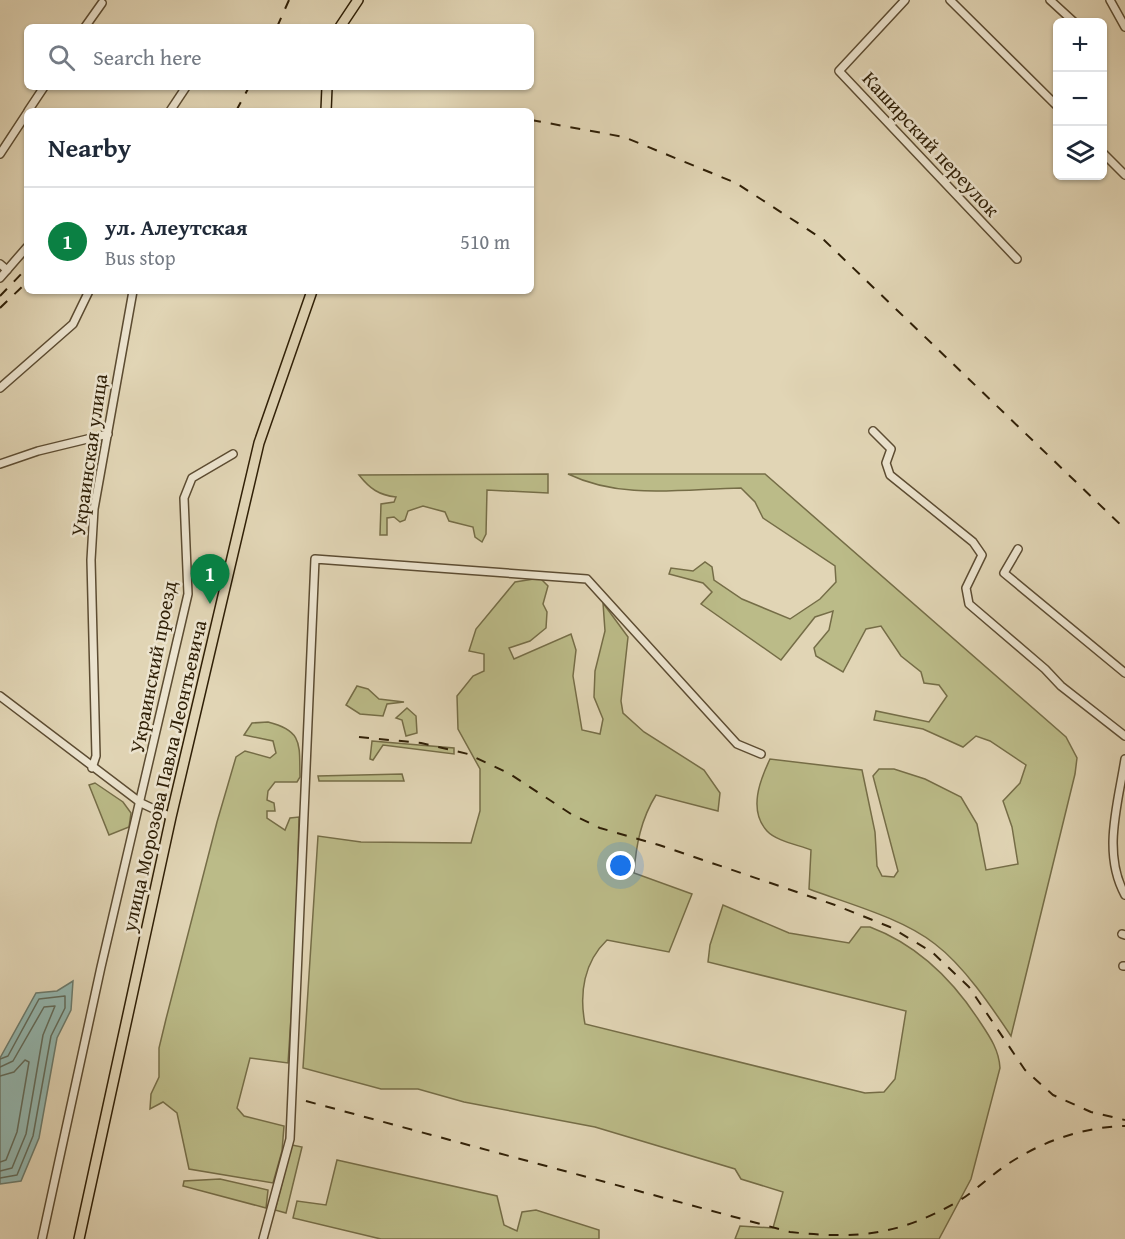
<!DOCTYPE html>
<meta charset="utf-8">
<style>
body{margin:0;font-family:"Gentium Book Plus",serif;background:#f6f6f7;color:#1f2937}
.controls{position:absolute;right:18px;top:18px;display:grid;overflow:hidden;border-radius:9px;box-shadow:0 2px 4px #0004}
.controls button{width:54px;height:54px;display:grid;place-items:center;padding:0;border:0;border-bottom:2px solid #e0e1e3;background:#fff;color:#1f2937;font:30px sans-serif}
.you{position:absolute;left:621px;top:866px;width:21px;height:21px;margin:-15px;border:4px solid #fff;border-radius:50%;background:#1a73e8;box-shadow:0 0 0 9px #1a73e833}
.badge{display:grid;place-items:center;width:39px;height:39px;border-radius:50%;background:#0b8043;color:#fff;font-size:20px;font-weight:700}
.pin{position:absolute;translate:-50% -50px;filter:drop-shadow(0 2px 3px #0008)}
.pin::after{content:'';position:absolute;top:32px;width:21px;height:18px;background:inherit;clip-path:polygon(0 0,100% 0,50% 100%)}
.list{margin:0;padding:0;list-style:none}
h2{display:flex;justify-content:space-between;align-items:center;height:78px;margin:0;padding:0 24px;font-size:26px}
h2 small{font-size:20px;font-weight:400;color:#747a83}
.list li{display:grid;grid-template-columns:39px 1fr auto;gap:18px;align-items:center;box-sizing:border-box;height:108px;padding:0 24px;border-top:2px solid #e0e1e3}
.list b{display:block;font-size:22px;white-space:nowrap}
.list p{margin:0;font-size:20px;white-space:nowrap;color:#747a83}
.list em{font-size:20px;font-style:normal;color:#747a83}
.icon{flex:none;width:33px;height:33px;fill:none;stroke:currentColor;stroke-width:2;stroke-linecap:round;stroke-linejoin:round}
.map{position:relative;flex:none;width:1125px;height:1239px;overflow:hidden}
.search{position:absolute;background:#fff;box-shadow:0 2px 4px #0004;left:24px;top:24px;width:510px;height:66px;display:flex;align-items:center;gap:15px;box-sizing:border-box;padding:0 21px;border-radius:9px;color:#747a83;font-size:22px}
.panel{position:absolute;background:#fff;box-shadow:0 2px 4px #0004;left:24px;top:108px;width:510px;height:186px;border-radius:9px}
.map>svg:first-child{display:block}
</style>
<div class="map">
<svg width="1125" height="1239" viewBox="0 0 1125 1239">
<rect width="100%" height="100%" fill="#e1d5b5"/>
<filter id="stains"><feTurbulence type="fractalNoise" baseFrequency=".00333" numOctaves="4"/><feColorMatrix values="0 0 0 0 .2 0 0 0 0 .09 0 0 0 0 .02 0 0 0 .5 -.17"/></filter>
<radialGradient id="worn" r=".72"><stop offset=".6" stop-color="#630" stop-opacity="0"/><stop offset="1" stop-color="#630" stop-opacity=".3"/></radialGradient>
<g fill="#bb8" stroke="#756d47" stroke-width="1.5">
<path d="M 548,474 L 548,493 L 487,490 L 486,534 L 482,542 L 475,537 L 473,527 L 449,521 L 445,512 L 423,506 L 408,511 L 405,520 L 400,522 L 394,517 L 387,518 L 387,535 L 380,535 L 381,504 L 394,502 L 396,497 C 379,495 370,489 359,475 Z"/>
<path d="M 568,474 L 765,474 L 1066,737 L 1077,758 L 1075,774 L 1011,1036 C 991,1006 964,966 935,944 C 902,918 849,904 809,889 L 811,850 C 799,845 776,841 767,831 C 748,810 760,780 770,759 L 862,770 L 875,832 L 877,866 L 882,876 L 894,877 L 898,871 L 873,776 L 879,769 L 894,769 L 925,779 L 961,797 L 977,824 L 986,870 L 1018,864 L 1012,827 L 1003,801 L 1020,783 L 1026,765 L 990,741 L 976,736 L 963,747 L 923,729 L 874,720 L 876,711 L 929,722 L 947,696 L 939,685 L 924,683 L 921,672 L 901,656 L 881,626 L 866,629 L 843,672 L 816,656 L 814,648 L 829,630 L 833,611 L 815,617 L 781,660 L 701,604 L 712,592 L 703,583 L 669,574 L 671,568 L 693,571 L 705,562 L 712,567 L 714,580 L 742,599 L 790,619 L 820,599 L 836,582 L 835,566 L 763,518 L 755,502 L 741,488 C 682,489 622,500 568,474 Z"/>
<path d="M 540,578 L 548,586 L 543,604 L 547,612 L 546,628 L 530,641 L 509,648 L 514,659 L 571,634 L 576,650 L 573,676 L 582,730 L 600,734 L 603,719 L 594,697 L 595,671 L 605,631 L 603,603 L 628,637 L 621,701 L 623,713 L 644,732 L 704,770 L 720,793 L 718,811 L 656,795 C 641,819 636,845 634,873 L 692,894 L 669,952 L 607,940 C 584,962 579,993 585,1024 L 865,1093 L 884,1092 L 895,1079 L 906,1011 L 708,962 L 710,945 L 723,905 L 789,933 L 849,943 L 861,927 L 870,927 C 918,945 953,980 980,1022 C 990,1037 999,1050 1000,1068 L 971,1179 L 939,1239 L 735,1239 L 740,1226 L 773,1228 L 783,1192 L 741,1179 L 735,1169 L 595,1127 L 464,1102 L 418,1089 L 381,1089 L 303,1068 L 318,836 L 361,842 L 471,843 L 480,811 L 480,769 L 458,729 L 457,696 L 473,676 L 484,671 L 484,654 L 469,651 L 476,629 L 515,582 Z"/>
<polygon points="357,686 368,689 379,699 404,702 387,704 383,716 360,714 346,705"/>
<polygon points="407,708 416,716 417,733 406,736 402,720 396,718"/>
<path d="M 268,722 C 304,731 299,745 300,777 L 297,782 L 275,782 L 268,791 L 267,800 L 274,803 L 275,811 L 267,811 L 267,818 L 285,830 L 290,818 L 299,817 L 296,942 L 288,1063 L 250,1058 L 237,1108 L 244,1116 L 284,1126 L 282,1151 L 273,1183 L 189,1169 L 177,1113 L 163,1102 L 150,1109 L 151,1094 L 159,1077 L 159,1048 L 166,1019 L 217,822 L 236,757 L 245,751 L 270,758 L 276,753 L 273,741 L 244,735 L 252,723 Z"/>
<polygon points="372,741 454,748 454,754 383,745 373,760 370,759"/>
<polygon points="402,774 404,781 319,781 318,776"/>
<polygon points="95,783 123,802 131,813 129,827 109,835 89,785"/>
<polygon points="292,1145 302,1147 286,1213 275,1210"/>
<polygon points="337,1160 497,1196 504,1225 517,1231 522,1212 536,1210 599,1230 599,1239 381,1239 293,1218 297,1201 326,1205"/>
<polygon points="220,1179 268,1190 266,1208 183,1186 184,1181"/>
</g>
<polygon fill="#94b8b1" stroke="#6c7b6d" stroke-width="1.5" points="73,981 71,1010 57,1038 39,1138 21,1181 0,1184 0,1058 36,993 57,991"/>
<g fill="none" stroke-linecap="round" stroke-linejoin="round">
<g stroke="#626c5c" stroke-width="1.5">
<polyline points="0,1059 8,1056 39,999 65,996 65,1008 51,1036 33,1136 17,1175 0,1178"/>
<polyline points="0,1067 13,1061 44,1007 55,1006 43,1035 26,1134 12,1168 0,1171"/>
<polyline points="0,1076 14,1072 25,1060 29,1062 17,1132 6,1160 0,1162"/>
</g>
<defs>
<g id="minor">
<polyline points="905,0 839,71 1017,259"/>
<polyline points="950,0 1058,107"/>
<polyline points="1050,0 1074,22"/>
<polyline points="1110,0 1125,27"/>
<polyline points="85,27 102,3"/>
<polyline points="28,111 44,87"/>
<polyline points="170,111 186,87"/>
<polyline points="1102,152 1125,175"/>
<polyline points="0,154 27,113"/>
<polyline points="0,264 7,270"/>
<polyline points="0,278 27,247"/>
<polyline points="0,388 73,324 89,291"/>
<polyline points="873,431 891,449 886,463 890,475 973,542 982,555 966,588 969,604 1045,669 1061,686 1125,736"/>
<polyline points="0,464 38,451 108,434"/>
<polyline points="1018,549 1004,573 1125,673"/>
<polyline points="0,696 141,803 171,817"/>
<path d="M 1125,759 C 1118,804 1102,853 1125,895"/>
<polyline points="92,768 96,756 91,560 94,509 133,291"/>
<polyline points="1122,934 1125,935"/>
<polyline points="1123,966 1125,966"/>
<polyline points="42,1239 101,967 188,594 184,498 192,478 233,454"/>
<polyline points="263,1239 290,1139 315,559 587,579 737,744 761,754"/>
</g>
<g id="major">
<polyline points="340,27 358,0"/>
<polyline points="326,111 327,87"/>
<polyline points="79,1239 171,817 259,443 312,291"/>
</g>
</defs>
<use href="#minor" stroke="#5c4c32" stroke-width="10"/>
<use href="#major" stroke="#2f1f06" stroke-width="12"/>
<use href="#minor" stroke="#ece4cf" stroke-width="7"/>
<use href="#major" stroke="#e1d5b5" stroke-width="9"/>
<g stroke="#2f1f06" stroke-width="2" stroke-dasharray="10 10" stroke-linecap="butt">
<polyline points="277,27 289,0"/>
<polyline points="236,111 249,87"/>
<polyline points="531,120 624,137 736,183 824,240 1125,529"/>
<polyline points="0,296 27,268"/>
<polyline points="0,308 27,282"/>
<polyline points="359,737 421,743 468,754 510,774 571,814 600,828 659,845 835,905 890,927 932,952 969,987 1025,1070 1053,1095 1091,1112 1125,1120"/>
<path d="M 306,1101 L 790,1232 C 857,1239 897,1236 957,1202 C 974,1192 989,1177 1005,1166 C 1040,1142 1082,1127 1125,1126"/>
</g>
</g>
<g text-anchor="middle" stroke-width="5" stroke-linejoin="round" paint-order="stroke">
<g font-size="20" fill="#2f1f06" stroke="#ece4cf">
<text transform="translate(931 144) rotate(47)" y="7">Каширский переулок</text>
<text transform="translate(89 455) rotate(-82)" y="7">Украинская улица</text>
<text transform="translate(153 667) rotate(-79)" y="7">Украинский проезд</text>
<text transform="translate(164 776) rotate(-77)" y="7">улица Морозова Павла Леонтьевича</text>
</g>
</g>
<rect width="100%" height="100%" filter="url(#stains)"/>
<rect width="100%" height="100%" fill="url(#worn)"/>
</svg>
<div class="controls">
<button>+</button>
<button>−</button>
<button><svg class="icon" aria-label="layers" viewBox="0 0 24 24"><path d="M12 4l9 5-9 5-9-5zM3 14l9 5 9-5"/></svg></button>
</div>
<div class="you"></div>
<div class="pin badge" style="left:210px;top:604px">1</div>
<div class="search"><svg class="icon" aria-label="search" viewBox="0 0 24 24"><circle cx="10" cy="10" r="6"/><path d="M15 15l6 6"/></svg>Search here</div>
<section class="panel">
<h2>Nearby<small></small></h2>
<ul class="list">
<li><span class="badge">1</span><div><b>ул. Алеутская</b><p>Bus stop</p></div><em>510 m</em></li>
</ul>
</section>
</div>
